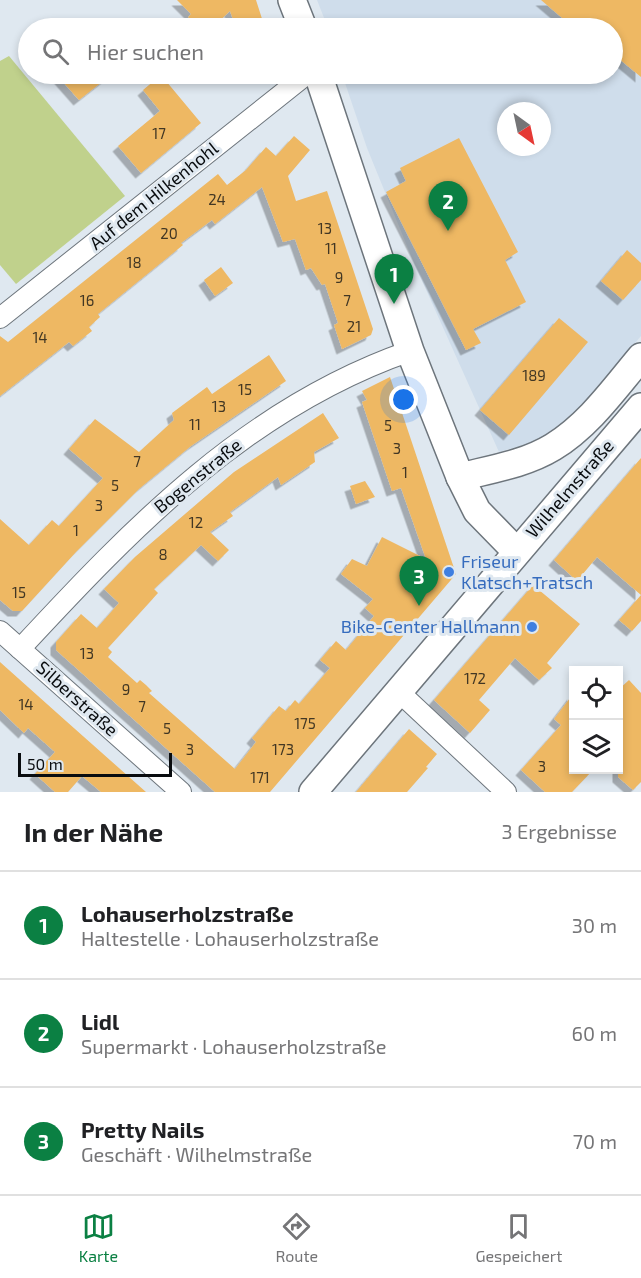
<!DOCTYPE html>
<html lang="de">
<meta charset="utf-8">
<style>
body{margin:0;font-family:"Exo 2",sans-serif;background:#f2f2f2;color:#202124}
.controls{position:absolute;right:18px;bottom:18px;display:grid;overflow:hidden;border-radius:0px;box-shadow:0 3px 9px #0003}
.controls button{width:54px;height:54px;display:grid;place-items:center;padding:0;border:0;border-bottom:2px solid #e0e0e0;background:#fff;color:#202124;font:30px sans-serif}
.compass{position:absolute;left:497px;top:102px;width:54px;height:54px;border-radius:50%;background:#fff;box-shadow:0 3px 9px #0003;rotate:147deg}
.scale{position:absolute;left:18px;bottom:15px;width:154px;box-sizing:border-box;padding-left:6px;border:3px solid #090c0f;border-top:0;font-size:16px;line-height:21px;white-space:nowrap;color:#090c0f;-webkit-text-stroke:4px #dfe8f0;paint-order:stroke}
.you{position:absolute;left:404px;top:400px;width:21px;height:21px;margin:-15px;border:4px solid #fff;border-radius:50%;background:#1a73e8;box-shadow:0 0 0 9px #1a73e833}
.badge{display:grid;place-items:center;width:39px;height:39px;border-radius:50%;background:#0b8043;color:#fff;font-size:20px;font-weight:700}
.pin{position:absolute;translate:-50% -50px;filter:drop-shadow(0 2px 3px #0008)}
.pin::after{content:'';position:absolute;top:32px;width:21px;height:18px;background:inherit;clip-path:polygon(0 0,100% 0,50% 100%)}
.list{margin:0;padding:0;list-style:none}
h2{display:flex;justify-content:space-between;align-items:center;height:78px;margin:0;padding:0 24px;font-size:26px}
h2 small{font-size:20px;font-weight:400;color:#757577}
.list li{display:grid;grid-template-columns:39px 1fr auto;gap:18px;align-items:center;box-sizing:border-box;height:108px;padding:0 24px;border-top:2px solid #e0e0e0}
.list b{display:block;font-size:22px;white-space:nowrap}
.list p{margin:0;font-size:20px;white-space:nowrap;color:#757577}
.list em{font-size:20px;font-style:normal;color:#757577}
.icon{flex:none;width:33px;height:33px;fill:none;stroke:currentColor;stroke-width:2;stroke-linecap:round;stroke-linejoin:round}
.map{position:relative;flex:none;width:641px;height:792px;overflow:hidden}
.search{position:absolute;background:#fff;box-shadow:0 3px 9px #0003;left:18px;right:18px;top:18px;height:66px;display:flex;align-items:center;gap:15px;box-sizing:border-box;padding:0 21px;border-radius:33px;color:#757577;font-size:22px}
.sheet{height:402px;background:#fff}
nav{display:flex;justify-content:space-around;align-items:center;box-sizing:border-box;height:84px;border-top:2px solid #e0e0e0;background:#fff;font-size:16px;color:#757577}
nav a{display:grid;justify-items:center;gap:3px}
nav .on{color:#0b8043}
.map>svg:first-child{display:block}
</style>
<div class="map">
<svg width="641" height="792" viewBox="0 0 641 792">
<defs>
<filter id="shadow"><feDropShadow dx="-5.5" dy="5.5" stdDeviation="0" flood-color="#0004"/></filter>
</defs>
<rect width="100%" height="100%" fill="#dfe8f0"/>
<path fill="#cfddeb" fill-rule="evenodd" d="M 317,0 L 641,0 L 641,336 L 566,425 L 537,441 L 499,452 L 414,263 L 367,148 L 342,74 L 612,74 L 612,28 L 328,28 ZM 506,111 L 542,111 L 542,147 L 506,147 Z"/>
<polygon fill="#c0d18c" points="9,56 125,196 16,284 0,265 0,61"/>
<g fill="#eeb864" filter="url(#shadow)">
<polygon points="177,0 256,0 264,25 254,28 236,28 230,11 212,28 199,28 188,17 191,14"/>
<polygon points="541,0 641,0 641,77 612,53 612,28 574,28"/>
<polygon points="56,74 112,74 79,100"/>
<polygon points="161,75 201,123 141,173 118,146 160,111 143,90"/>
<polygon points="294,136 310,150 288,176 296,201 327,191 373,329 371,335 342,349 334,325 338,323 325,284 322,285 311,268 306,270 295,239 283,242 262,187 215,224 212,220 181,243 183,245 98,314 100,317 89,327 92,331 73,346 69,342 0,396 0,336 8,342 218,174 227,185 246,170 266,147 276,156"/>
<polygon points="459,138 518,252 505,260 526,302 473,329 481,343 466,350 386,192 406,181 400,168"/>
<polygon points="627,250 641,263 641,280 623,300 601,281"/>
<polygon points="221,267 233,283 215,296 204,280"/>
<polygon points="559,318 588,342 509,435 480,410"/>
<polygon points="269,355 286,381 191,446 140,488 76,552 22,611 13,611 0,600 0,519 29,545 52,520 59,526 103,478 69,449 95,419 139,452 174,420 172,413 207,387 212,394"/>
<polygon points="390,377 456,574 270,792 215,792 56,650 56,642 81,614 97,628 119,603 104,589 135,557 234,472 323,413 339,438 314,452 315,462 281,485 278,477 234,509 230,512 233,516 210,532 229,550 218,561 201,545 154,589 158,593 108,648 112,652 108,657 137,683 140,680 146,685 152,691 149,693 235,769 256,742 252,738 279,706 286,711 295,700 299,704 330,668 320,660 336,641 346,650 374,616 365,608 373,599 341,574 352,559 367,566 382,537 426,559 401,488 392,491 362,402 367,400 362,391"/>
<polygon points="641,458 641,621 632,631 619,620 641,595 597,557 577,581 554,560"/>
<polygon points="365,481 375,497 356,504 350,486"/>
<polygon points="533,585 580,624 547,663 552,668 539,680 515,658 479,700 490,710 470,733 434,700"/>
<polygon points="0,662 66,721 146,792 101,792 82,776 68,792 55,792 35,774 55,752 28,728 24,733 0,710"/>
<polygon points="629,680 641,693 641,782 633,790 618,777 618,690"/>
<polygon points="573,694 573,770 593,770 572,792 545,792 521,770 561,725 554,719"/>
<polygon points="409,729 437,754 426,767 428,768 407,792 356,792"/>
</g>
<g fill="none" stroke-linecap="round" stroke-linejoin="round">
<defs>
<g id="street">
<polyline points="0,318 307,74"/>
<polyline points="0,631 181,792"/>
<path d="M 20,649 C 134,526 248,407 410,351"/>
<polyline points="398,691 506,792"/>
</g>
<g id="secondary">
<polyline points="292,0 303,28"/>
<polyline points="318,74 410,351 460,477 477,511 516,551"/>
<path d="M 460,477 C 492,469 525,464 553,447 C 589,425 614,389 641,357"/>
<polyline points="313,792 641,407"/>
</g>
</defs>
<use href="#street" stroke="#6d757c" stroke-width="22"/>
<use href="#secondary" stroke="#6d757c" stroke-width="30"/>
<use href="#street" stroke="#fff" stroke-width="20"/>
<use href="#secondary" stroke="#fff" stroke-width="27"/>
</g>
<g fill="#3f7fe0" stroke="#dfe8f0" stroke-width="2">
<circle cx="449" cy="572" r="6"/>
<circle cx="532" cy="627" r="6"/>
</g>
<g text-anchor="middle" stroke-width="6" stroke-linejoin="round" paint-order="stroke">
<g font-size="15" fill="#423724">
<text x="159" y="139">17</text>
<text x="217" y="205">24</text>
<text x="325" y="234">13</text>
<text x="169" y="239">20</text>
<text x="331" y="254">11</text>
<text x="134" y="268">18</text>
<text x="339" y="283">9</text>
<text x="87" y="306">16</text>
<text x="347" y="306">7</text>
<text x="354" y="332">21</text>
<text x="40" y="343">14</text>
<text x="534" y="381">189</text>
<text x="245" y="395">15</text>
<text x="219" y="412">13</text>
<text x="195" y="430">11</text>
<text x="388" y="431">5</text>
<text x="397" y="454">3</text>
<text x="137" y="467">7</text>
<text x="405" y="478">1</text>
<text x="115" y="491">5</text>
<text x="99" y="511">3</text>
<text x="196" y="528">12</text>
<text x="76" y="536">1</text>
<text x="163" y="560">8</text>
<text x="19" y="598">15</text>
<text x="87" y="659">13</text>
<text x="475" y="684">172</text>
<text x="126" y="695">9</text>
<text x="26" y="710">14</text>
<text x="142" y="712">7</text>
<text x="305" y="729">175</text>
<text x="167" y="734">5</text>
<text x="190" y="755">3</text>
<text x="283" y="755">173</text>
<text x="542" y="772">3</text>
<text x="260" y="783">171</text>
</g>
<g font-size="18" fill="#090c0f" stroke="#dfe8f0">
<text transform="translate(154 196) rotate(-39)" y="6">Auf dem Hilkenhohl</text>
<text transform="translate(198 476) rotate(-39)" y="6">Bogenstraße</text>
<text transform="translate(570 489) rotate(-49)" y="6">Wilhelmstraße</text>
<text transform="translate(77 699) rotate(42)" y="6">Silberstraße</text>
</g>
<g font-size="18" fill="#366cbe" stroke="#dfe8f0" text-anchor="start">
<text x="461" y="568">Friseur<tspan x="461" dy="21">Klatsch+Tratsch</tspan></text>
<text x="520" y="633" text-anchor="end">Bike-Center Hallmann</text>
</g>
</g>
</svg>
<div class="controls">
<button><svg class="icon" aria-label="locate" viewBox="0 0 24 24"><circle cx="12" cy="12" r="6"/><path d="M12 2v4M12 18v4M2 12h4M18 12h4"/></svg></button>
<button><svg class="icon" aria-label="layers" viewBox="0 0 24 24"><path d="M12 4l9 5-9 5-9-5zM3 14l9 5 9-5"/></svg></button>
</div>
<svg class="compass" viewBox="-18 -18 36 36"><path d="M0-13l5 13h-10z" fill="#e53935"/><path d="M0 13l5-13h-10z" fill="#757577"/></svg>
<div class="scale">50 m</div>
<div class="you"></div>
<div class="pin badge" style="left:394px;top:304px">1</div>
<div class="pin badge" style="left:448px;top:231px">2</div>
<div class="pin badge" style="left:419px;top:606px">3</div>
<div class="search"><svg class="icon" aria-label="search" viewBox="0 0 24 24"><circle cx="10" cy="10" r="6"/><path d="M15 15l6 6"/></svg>Hier suchen</div>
</div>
<section class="sheet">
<h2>In der Nähe<small>3 Ergebnisse</small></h2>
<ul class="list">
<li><span class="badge">1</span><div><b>Lohauserholzstraße</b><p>Haltestelle · Lohauserholzstraße</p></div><em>30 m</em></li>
<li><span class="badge">2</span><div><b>Lidl</b><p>Supermarkt · Lohauserholzstraße</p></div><em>60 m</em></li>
<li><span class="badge">3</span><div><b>Pretty Nails</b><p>Geschäft · Wilhelmstraße</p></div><em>70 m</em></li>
</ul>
</section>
<nav>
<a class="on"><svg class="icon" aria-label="map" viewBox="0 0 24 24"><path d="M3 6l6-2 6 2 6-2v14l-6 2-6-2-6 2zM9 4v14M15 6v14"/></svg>Karte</a>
<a><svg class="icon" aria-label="directions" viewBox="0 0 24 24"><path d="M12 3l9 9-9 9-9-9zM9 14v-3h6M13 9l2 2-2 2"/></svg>Route</a>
<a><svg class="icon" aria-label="saved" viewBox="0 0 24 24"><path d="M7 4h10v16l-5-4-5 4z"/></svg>Gespeichert</a>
</nav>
